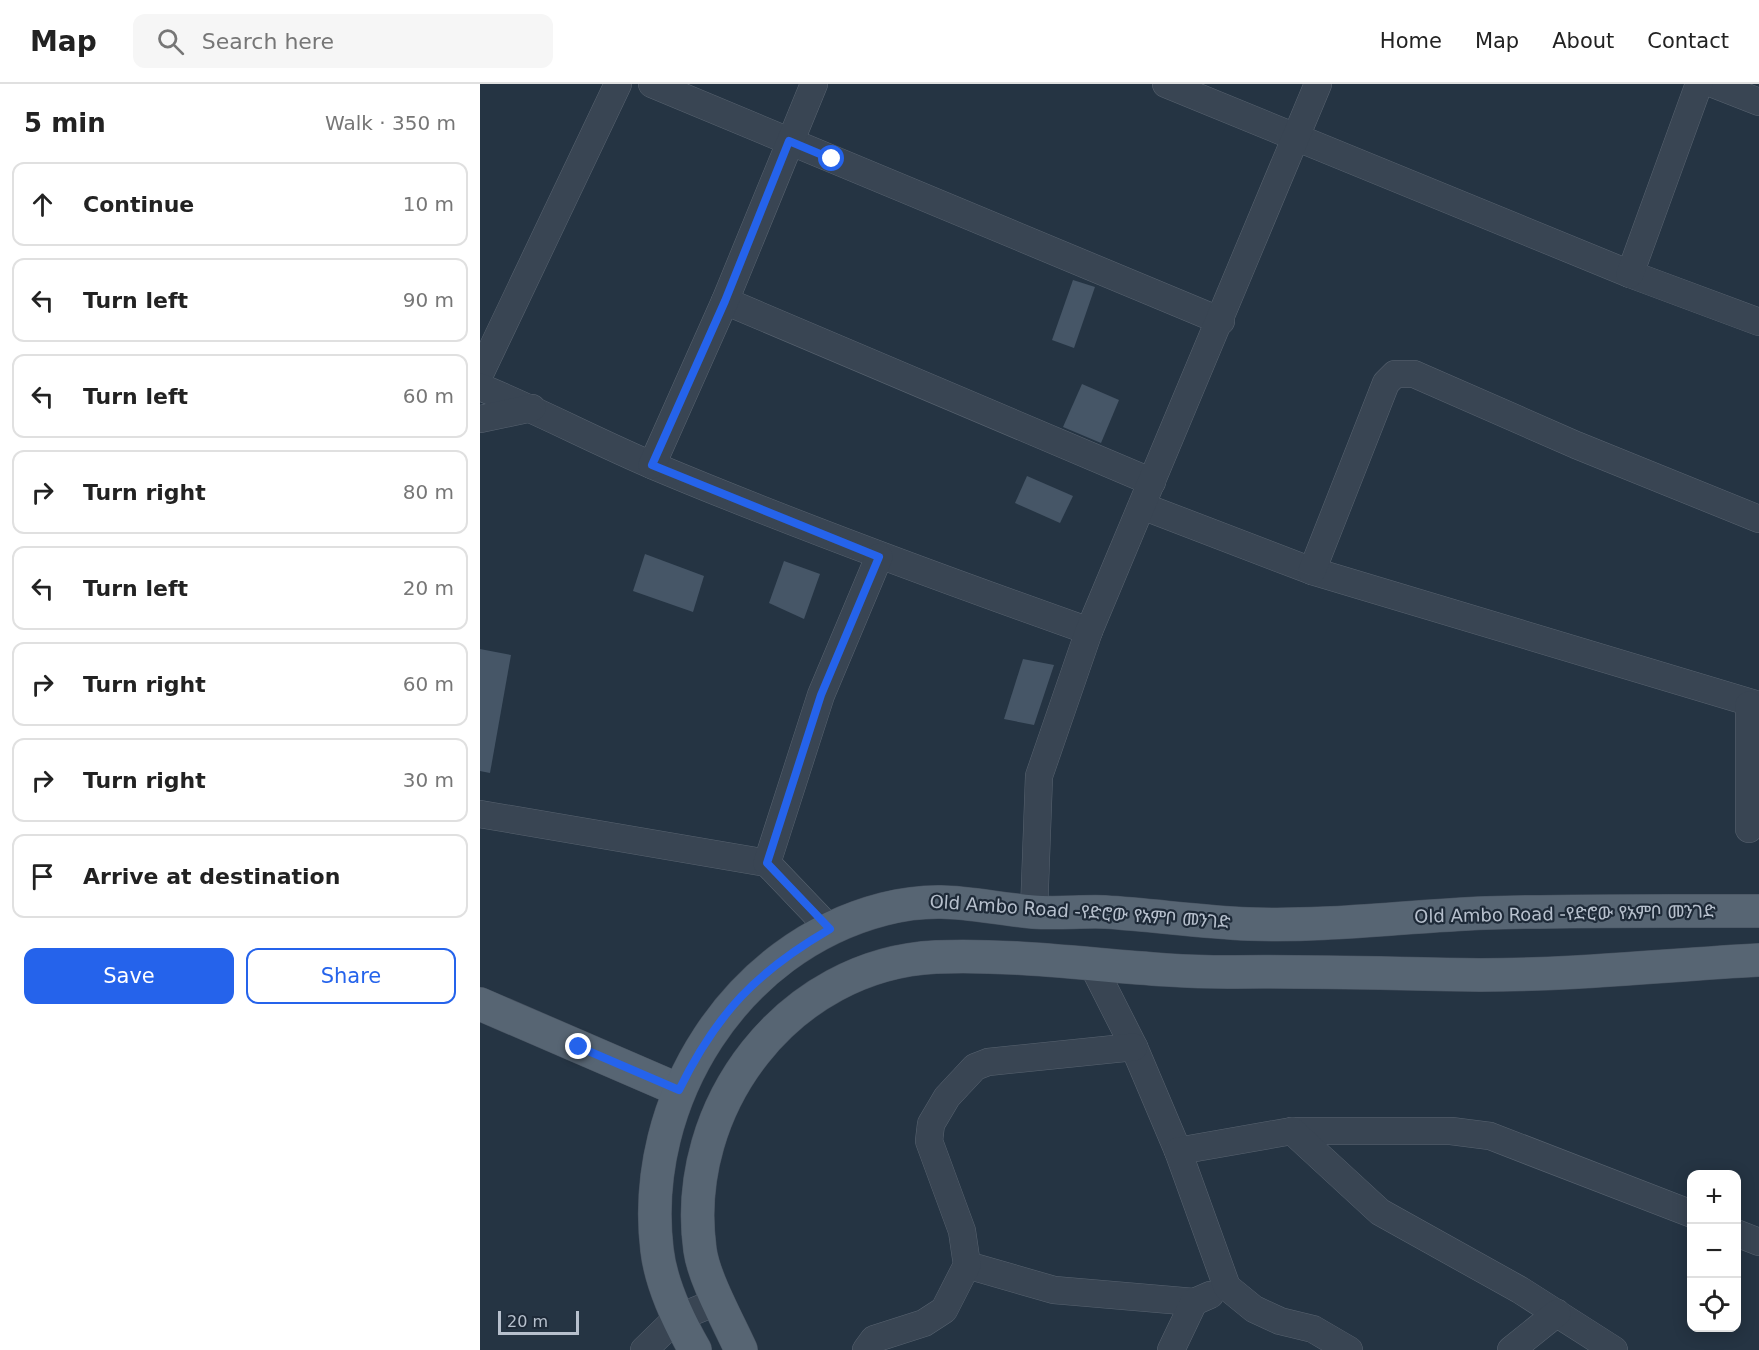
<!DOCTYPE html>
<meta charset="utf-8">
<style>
body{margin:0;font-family:"DejaVu Sans","Noto Sans Ethiopic",sans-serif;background:#f6f6f6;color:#222}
.controls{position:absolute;right:18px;bottom:18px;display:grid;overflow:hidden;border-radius:12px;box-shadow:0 3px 15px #0003}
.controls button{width:54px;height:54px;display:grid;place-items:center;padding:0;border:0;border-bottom:2px solid #e0e0e0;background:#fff;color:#222;font:30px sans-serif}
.scale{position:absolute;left:18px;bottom:15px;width:81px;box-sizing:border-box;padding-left:6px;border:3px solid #b7c0cd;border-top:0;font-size:16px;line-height:21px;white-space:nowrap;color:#b7c0cd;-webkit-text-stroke:4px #1e2a38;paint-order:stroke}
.stop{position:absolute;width:18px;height:18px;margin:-14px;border:4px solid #2563eb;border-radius:50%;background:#fff}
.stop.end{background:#2563eb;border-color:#fff;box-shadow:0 2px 6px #0008}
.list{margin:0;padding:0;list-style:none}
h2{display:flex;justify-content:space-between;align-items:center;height:78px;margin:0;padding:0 24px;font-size:26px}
h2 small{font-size:20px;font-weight:400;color:#767676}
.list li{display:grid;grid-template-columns:39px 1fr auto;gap:18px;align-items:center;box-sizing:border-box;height:84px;margin:0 12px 12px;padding:0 12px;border:2px solid #e0e0e0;border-radius:12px}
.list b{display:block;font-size:22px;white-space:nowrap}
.list em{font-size:20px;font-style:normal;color:#767676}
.actions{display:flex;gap:12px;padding:18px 24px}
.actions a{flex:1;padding:14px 0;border:2px solid #2563eb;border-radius:12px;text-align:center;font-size:21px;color:#2563eb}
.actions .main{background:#2563eb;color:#fff}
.icon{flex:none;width:33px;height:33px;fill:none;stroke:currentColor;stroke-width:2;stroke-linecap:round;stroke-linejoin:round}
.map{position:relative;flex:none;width:1279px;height:1266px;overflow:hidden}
header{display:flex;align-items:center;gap:36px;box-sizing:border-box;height:84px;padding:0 30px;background:#fff;border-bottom:2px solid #e0e0e0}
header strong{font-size:28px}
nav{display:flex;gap:33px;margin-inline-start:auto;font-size:21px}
.search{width:420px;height:54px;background:#f6f6f6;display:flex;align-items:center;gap:15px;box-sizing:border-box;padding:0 21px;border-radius:12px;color:#767676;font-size:22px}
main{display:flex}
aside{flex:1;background:#fff}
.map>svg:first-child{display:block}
</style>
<header>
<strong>Map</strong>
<div class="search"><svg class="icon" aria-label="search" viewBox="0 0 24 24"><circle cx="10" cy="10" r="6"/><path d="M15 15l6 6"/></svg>Search here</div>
<nav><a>Home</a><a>Map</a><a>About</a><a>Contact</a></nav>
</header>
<main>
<aside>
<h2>5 min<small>Walk · 350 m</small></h2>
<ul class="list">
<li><svg class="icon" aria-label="ahead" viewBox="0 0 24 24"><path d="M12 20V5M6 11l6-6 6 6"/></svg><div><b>Continue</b></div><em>10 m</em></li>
<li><svg class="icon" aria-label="left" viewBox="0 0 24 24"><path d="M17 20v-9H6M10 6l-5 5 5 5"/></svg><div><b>Turn left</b></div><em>90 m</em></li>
<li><svg class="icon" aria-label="left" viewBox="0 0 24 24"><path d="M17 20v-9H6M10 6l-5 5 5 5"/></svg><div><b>Turn left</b></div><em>60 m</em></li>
<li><svg class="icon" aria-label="right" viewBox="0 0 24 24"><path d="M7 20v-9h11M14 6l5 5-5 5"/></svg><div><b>Turn right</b></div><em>80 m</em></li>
<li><svg class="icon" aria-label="left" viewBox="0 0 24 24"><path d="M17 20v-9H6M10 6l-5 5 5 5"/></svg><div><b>Turn left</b></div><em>20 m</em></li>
<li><svg class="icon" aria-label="right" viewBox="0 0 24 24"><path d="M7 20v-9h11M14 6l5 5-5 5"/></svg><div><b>Turn right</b></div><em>60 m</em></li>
<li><svg class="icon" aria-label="right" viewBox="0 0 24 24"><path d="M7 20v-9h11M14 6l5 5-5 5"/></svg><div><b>Turn right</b></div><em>30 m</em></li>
<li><svg class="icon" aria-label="arrive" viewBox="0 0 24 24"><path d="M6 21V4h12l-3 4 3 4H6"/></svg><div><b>Arrive at destination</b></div></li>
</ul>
<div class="actions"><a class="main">Save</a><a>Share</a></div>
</aside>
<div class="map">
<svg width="1279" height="1266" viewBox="0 0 1279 1266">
<rect width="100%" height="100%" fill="#253443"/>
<g fill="#465667">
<polygon points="593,196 615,203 594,264 572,256"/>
<polygon points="602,300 639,316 621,359 583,343"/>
<polygon points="547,392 593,412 580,439 535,419"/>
<polygon points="165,470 224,492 213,528 153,507"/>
<polygon points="304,477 340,490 324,535 289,519"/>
<polygon points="0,565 31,571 10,689 0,687"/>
<polygon points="543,575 574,581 554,641 524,635"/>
</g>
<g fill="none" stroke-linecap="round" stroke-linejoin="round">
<defs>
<g id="minor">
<polyline points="172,0 741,237"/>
<polyline points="686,0 1150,190 1279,238"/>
<polyline points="1233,0 1279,18"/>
<polyline points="1150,190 1219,0"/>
<polyline points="245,217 672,398"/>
<polyline points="0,290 138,0"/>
<path d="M 0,303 C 59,327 115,357 174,382 C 317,442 462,495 609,547"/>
<polyline points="0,335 52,324"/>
<polyline points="172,381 245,217 334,0"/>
<polyline points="662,422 832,487 1279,621"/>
<polyline points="832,487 906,299 915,290 934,290 1096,361 1279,435"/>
<polyline points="0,730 287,779"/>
<polyline points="1269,745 1269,621"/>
<polyline points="554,828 559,692 609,547 838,0"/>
<polyline points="350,845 287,779 341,611 399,473"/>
<polyline points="611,878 654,963 698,1067"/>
<polyline points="812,1047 971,1047 1010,1052 1212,1130"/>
<polyline points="1256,1149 1279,1158"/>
<polyline points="487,1181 574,1206 714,1218"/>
<polyline points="164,1266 197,1234 239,1217"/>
<polyline points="386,1266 394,1255 444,1239 464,1226 487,1181 482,1147 449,1057 451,1040 467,1013 495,983 508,978 654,963"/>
<polyline points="691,1266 714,1218 730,1211"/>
<polyline points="869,1266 833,1245 800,1237 774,1225 747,1203 698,1067 812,1047 900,1128 1040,1206 1134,1266"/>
<polyline points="1031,1266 1077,1229"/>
</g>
<g id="major">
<polyline points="0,920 199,1006"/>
<path d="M 215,1266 C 198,1236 181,1201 177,1166 C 159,1016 256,863 404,825 C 463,810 496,823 553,828 C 577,830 602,827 625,828 C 673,831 721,838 769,840 C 847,843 927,832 1006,829 C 1097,826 1188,827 1279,827"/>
<path d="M 261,1266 C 249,1239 224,1195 220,1166 C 200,1022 309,880 456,873 C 556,869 656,889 755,888 C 837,887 919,890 1000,891 C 1093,891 1187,881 1279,876"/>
</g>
</defs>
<use href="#minor" stroke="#586370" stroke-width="28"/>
<use href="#major" stroke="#46515f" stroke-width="34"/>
<use href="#minor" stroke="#394553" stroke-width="27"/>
<use href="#major" stroke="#576573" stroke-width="33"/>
</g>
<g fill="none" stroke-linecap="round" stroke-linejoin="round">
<path stroke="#2563eb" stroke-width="8" d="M 99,963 L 199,1006 C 237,929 276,888 350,845 L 287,779 L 341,611 L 399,473 L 172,381 L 245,217 L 309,57 L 352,75"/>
</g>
<g text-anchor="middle" stroke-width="4.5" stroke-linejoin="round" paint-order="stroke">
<g font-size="18" fill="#b7c0cd" stroke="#1e2a38">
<text transform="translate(600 828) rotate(4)" y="6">Old Ambo Road -የድሮው የአምቦ መንገድ</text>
<text transform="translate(1085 830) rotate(-1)" y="6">Old Ambo Road -የድሮው የአምቦ መንገድ</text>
</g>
</g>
</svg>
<div class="controls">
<button>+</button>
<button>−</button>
<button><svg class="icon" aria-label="locate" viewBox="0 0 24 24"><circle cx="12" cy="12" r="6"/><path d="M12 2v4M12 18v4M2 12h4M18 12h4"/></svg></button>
</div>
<div class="scale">20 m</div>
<div class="stop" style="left:352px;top:75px"></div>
<div class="stop end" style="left:99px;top:963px"></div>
</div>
</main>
